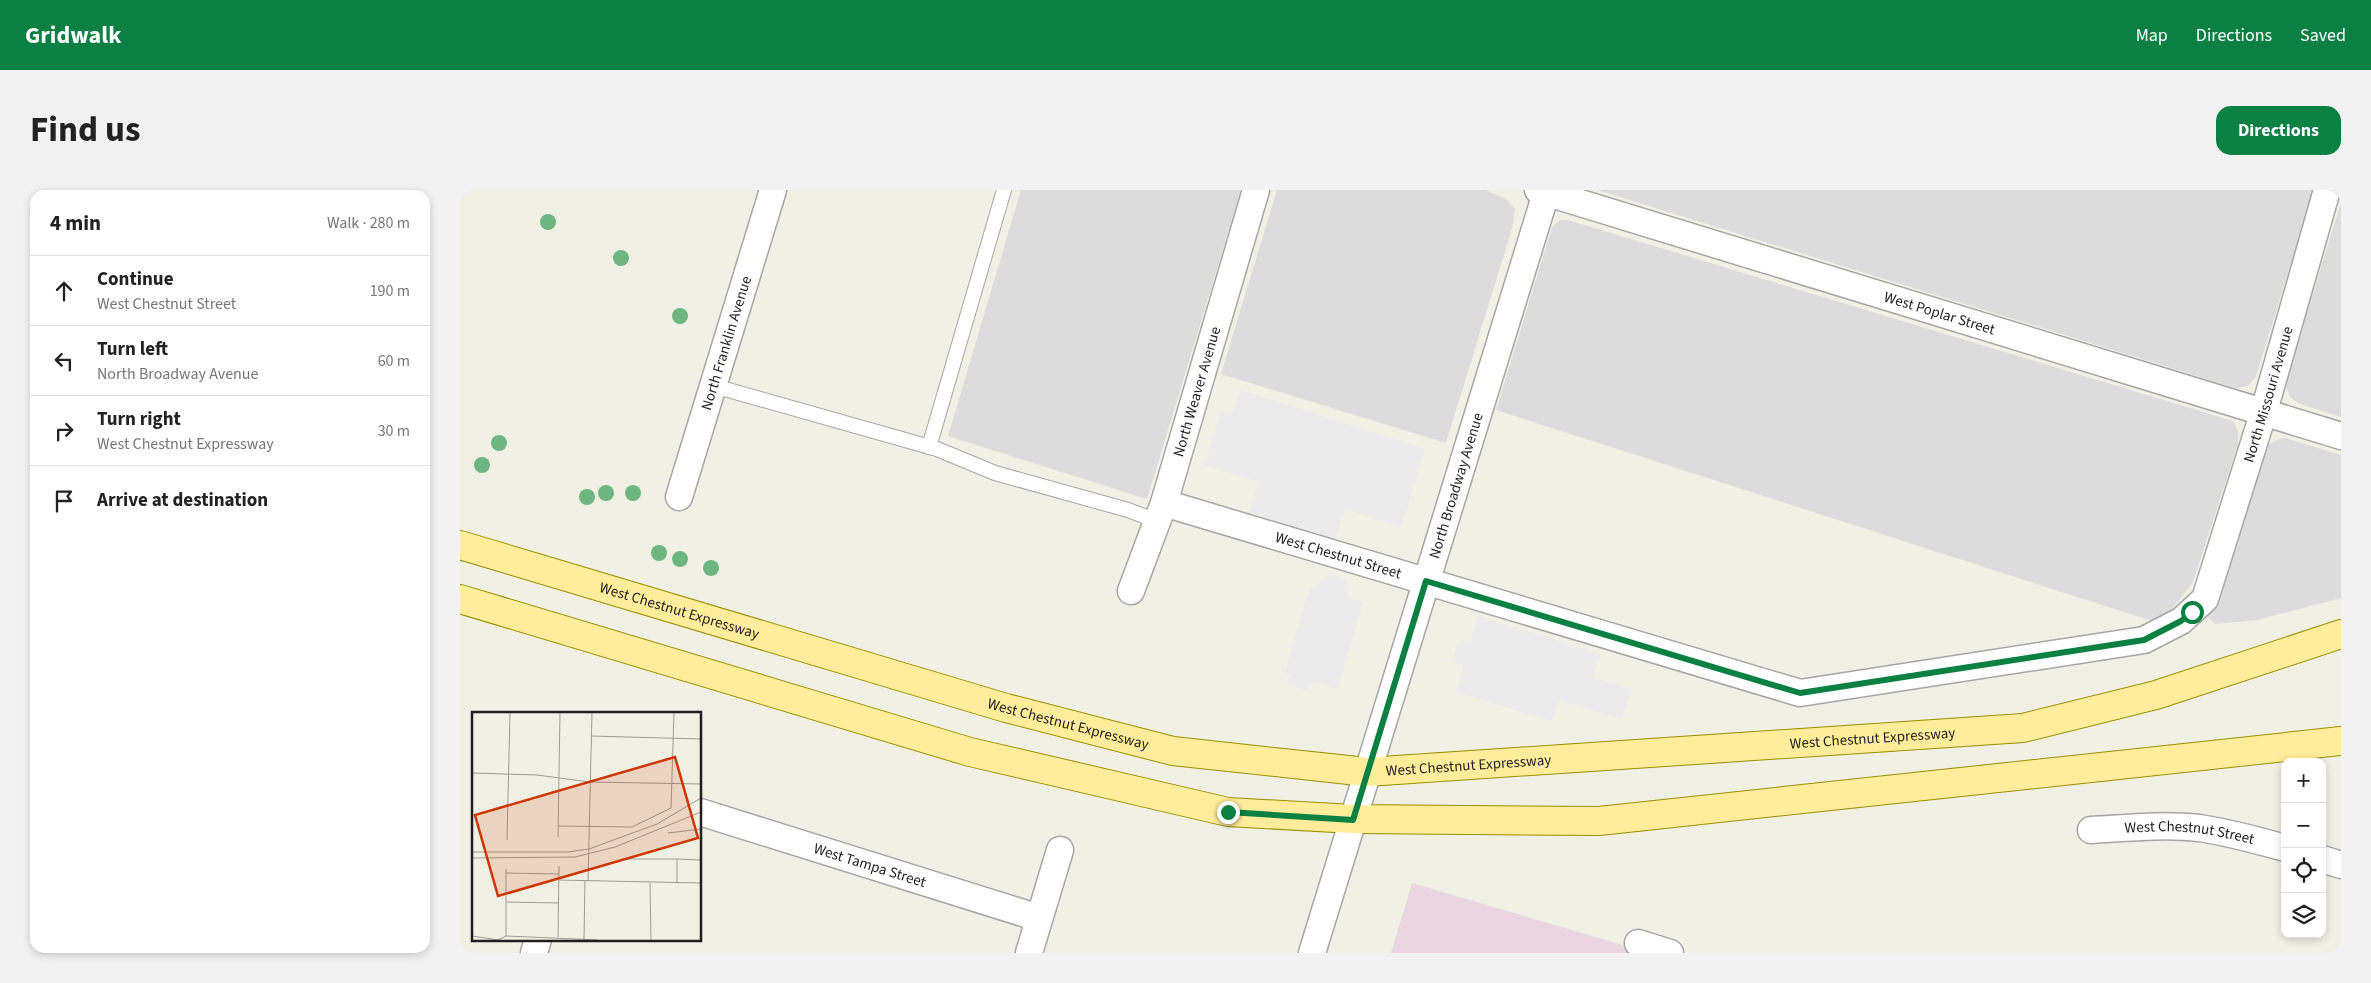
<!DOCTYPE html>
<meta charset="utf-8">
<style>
body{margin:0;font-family:"Source Sans 3",sans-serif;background:#f2f2f2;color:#222}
.controls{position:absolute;right:15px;bottom:15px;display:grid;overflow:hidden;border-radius:10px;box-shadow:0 2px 8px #0003}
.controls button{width:45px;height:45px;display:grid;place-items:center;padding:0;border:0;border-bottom:1px solid #e0e0e0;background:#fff;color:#222;font:25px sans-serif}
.stop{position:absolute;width:15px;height:15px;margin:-11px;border:4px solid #0b8043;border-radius:50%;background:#fff}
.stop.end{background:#0b8043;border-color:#fff;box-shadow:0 1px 5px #0008}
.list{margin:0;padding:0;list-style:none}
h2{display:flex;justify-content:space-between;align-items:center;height:65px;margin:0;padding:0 20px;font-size:21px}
h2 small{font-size:16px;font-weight:400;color:#767676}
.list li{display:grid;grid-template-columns:32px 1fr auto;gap:15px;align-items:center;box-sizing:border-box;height:70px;padding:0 20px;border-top:1px solid #e0e0e0}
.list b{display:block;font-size:19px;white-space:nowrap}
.list p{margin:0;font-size:16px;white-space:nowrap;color:#767676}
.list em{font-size:16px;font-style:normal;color:#767676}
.icon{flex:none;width:28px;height:28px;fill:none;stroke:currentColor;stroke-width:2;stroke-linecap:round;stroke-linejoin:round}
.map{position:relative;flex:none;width:1881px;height:763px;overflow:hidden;border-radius:15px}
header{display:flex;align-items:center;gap:30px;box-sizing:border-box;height:70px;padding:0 25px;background:#0b8043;color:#fff}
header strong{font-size:24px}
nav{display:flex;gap:28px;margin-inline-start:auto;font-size:18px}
.intro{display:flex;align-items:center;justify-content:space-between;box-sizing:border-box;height:120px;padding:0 30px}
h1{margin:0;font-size:35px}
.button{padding:12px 22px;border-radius:15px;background:#0b8043;color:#fff;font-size:18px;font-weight:700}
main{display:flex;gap:30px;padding:0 30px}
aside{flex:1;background:#fff;border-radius:15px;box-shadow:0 2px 8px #0003}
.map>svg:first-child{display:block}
</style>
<header>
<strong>Gridwalk</strong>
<nav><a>Map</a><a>Directions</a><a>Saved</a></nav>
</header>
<div class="intro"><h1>Find us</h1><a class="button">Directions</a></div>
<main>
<aside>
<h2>4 min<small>Walk · 280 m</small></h2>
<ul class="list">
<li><svg class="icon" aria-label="ahead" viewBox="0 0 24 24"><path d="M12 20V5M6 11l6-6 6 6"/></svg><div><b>Continue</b><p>West Chestnut Street</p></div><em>190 m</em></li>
<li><svg class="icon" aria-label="left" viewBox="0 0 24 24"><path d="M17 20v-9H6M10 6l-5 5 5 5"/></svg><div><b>Turn left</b><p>North Broadway Avenue</p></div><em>60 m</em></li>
<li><svg class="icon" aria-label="right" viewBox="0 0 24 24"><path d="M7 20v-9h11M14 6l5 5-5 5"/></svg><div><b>Turn right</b><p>West Chestnut Expressway</p></div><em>30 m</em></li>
<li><svg class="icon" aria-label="arrive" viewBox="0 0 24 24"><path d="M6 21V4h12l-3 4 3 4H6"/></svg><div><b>Arrive at destination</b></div></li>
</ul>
</aside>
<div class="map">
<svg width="1881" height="763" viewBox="0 0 1881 763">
<rect width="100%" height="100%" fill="#f0f0e4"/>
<g fill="#dddcdc">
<polygon points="561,0 781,0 687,309 488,246"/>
<polygon points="817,0 1025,0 1046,9 1055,19 1053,35 986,253 761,184"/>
<polygon points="1137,0 1854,0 1796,186 1788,196 1776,198"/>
<polygon points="1881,13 1881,227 1840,214 1830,207 1826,196 1827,186"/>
<polygon points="1100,30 1108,30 1773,231 1778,242 1778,254 1733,392 1705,428 1695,432 1036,220 1092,37"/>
<polygon points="1825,248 1881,265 1881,408 1797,430 1755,434 1744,424 1803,259 1814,251"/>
</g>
<polygon fill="#ead6e1" points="952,693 1190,763 931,763"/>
<g fill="#ebebeb">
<polygon points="781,200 965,259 941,337 885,319 875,350 789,323 799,292 744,275 761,222 772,225"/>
<polygon points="868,383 886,390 889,408 903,412 878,499 853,491 846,500 827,495 830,485 825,483 850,396 856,397 866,388"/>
<polygon points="1018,426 1140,464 1133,487 1172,500 1162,529 1099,510 1092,531 996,502 1004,475 992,472 999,449 1010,453"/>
</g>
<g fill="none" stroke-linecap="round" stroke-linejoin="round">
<defs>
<g id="service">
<polyline points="254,196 477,259 535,283 668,320 697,331"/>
<polyline points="469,257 544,0"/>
</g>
<g id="minor">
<path id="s1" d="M 1078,0 L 1881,246"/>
<path id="s2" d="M 219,307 L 313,0"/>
<path id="s3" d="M 704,313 L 1340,503 L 1684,450 L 1721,431 L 1745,409 L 1804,221 L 1867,0"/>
<path id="s4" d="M 671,401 L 704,313 L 796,0"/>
<path id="s5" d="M 240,622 L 579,728"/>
<path id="s6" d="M 1631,640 C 1667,638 1703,634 1739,638 C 1768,642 1796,650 1825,658"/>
<polyline points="1862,669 1881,675"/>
<polyline points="1178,753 1210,763"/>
<polyline points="74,763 78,749"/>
<polyline points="569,763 600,660"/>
<path id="s7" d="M 852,763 L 1087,0"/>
</g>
<g id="primary">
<path id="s8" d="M 0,355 L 546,518 L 713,561 L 907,582 L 1563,538 L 1696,505 L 1881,444"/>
<polyline points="0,409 510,562 768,622 893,629 1139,631 1881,551"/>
</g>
</defs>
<use href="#service" stroke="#a6a6a6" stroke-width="16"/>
<use href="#minor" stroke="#a6a6a6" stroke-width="29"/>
<use href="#primary" stroke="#9a8e00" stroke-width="30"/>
<use href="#service" stroke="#fff" stroke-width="14"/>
<use href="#minor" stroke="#fff" stroke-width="26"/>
<use href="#primary" stroke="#ffed9b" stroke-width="28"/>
</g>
<g fill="#6eb681">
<circle cx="88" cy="32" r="8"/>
<circle cx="161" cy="68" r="8"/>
<circle cx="220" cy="126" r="8"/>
<circle cx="39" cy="253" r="8"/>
<circle cx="22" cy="275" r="8"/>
<circle cx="146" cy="303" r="8"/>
<circle cx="173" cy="303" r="8"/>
<circle cx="127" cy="307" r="8"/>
<circle cx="199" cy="363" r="8"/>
<circle cx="220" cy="369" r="8"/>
<circle cx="251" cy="378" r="8"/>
</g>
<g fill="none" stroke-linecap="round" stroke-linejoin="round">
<polyline stroke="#0b8043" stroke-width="6" points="768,622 893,630 966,391 1340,503 1684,450 1721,431 1732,422"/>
</g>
<g text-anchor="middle" stroke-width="4" stroke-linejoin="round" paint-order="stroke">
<g font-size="15" fill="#1f1f1f" stroke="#fff">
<text dy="5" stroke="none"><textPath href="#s1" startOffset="420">West Poplar Street</textPath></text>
<text dy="5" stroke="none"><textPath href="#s2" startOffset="161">North Franklin Avenue</textPath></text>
<text dy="5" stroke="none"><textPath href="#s4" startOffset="210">North Weaver Avenue</textPath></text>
<text dy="5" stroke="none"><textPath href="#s3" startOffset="1300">North Missouri Avenue</textPath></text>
<text dy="5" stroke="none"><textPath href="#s7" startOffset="489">North Broadway Avenue</textPath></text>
<text dy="5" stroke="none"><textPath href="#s3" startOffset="182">West Chestnut Street</textPath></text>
<text dy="5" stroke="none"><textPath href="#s8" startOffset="229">West Chestnut Expressway</textPath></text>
<text dy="5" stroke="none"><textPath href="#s8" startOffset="634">West Chestnut Expressway</textPath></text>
<text dy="5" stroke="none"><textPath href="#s8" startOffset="1444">West Chestnut Expressway</textPath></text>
<text dy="5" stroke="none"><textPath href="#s8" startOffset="1039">West Chestnut Expressway</textPath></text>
<text dy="5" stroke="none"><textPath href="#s6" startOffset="99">West Chestnut Street</textPath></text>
<text dy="5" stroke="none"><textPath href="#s5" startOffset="178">West Tampa Street</textPath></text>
</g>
</g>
<g transform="translate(12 522)">
<rect width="229" height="229" fill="#f0f0e4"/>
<path fill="none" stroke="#9c9c95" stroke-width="1" d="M 119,24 L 229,27M 0,61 L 65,63 L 118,70 L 229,72M 87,114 L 160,115 L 199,96 L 202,0M 196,121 L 229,117M 86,125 L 88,0M 35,128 L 38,0M 0,140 L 96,140 L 117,137 L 185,112 L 229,86M 0,146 L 103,145 L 143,135 L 229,100M 151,147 L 205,147M 34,161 L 87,162M 87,168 L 229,171M 116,169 L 120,0M 178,171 L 179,228M 205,171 L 205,147 L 229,148M 34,190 L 86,191M 0,224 L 26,228 L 34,224 L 126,228M 34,224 L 34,157M 86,225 L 87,154M 112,228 L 113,169"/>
<path fill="#ce3500" fill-opacity="0.15" stroke="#ce3500" stroke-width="2.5" d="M 203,45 L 226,126 L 26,184 L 3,103 Z"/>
<rect width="229" height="229" fill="none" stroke="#1f1f1f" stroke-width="2.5"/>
</g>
</svg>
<div class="controls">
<button>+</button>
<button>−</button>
<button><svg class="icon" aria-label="locate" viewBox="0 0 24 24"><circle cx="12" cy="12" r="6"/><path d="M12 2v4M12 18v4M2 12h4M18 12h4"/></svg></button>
<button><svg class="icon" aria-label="layers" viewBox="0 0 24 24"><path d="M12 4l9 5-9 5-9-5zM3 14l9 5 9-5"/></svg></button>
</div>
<div class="stop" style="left:1732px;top:422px"></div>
<div class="stop end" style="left:768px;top:622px"></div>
</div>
</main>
